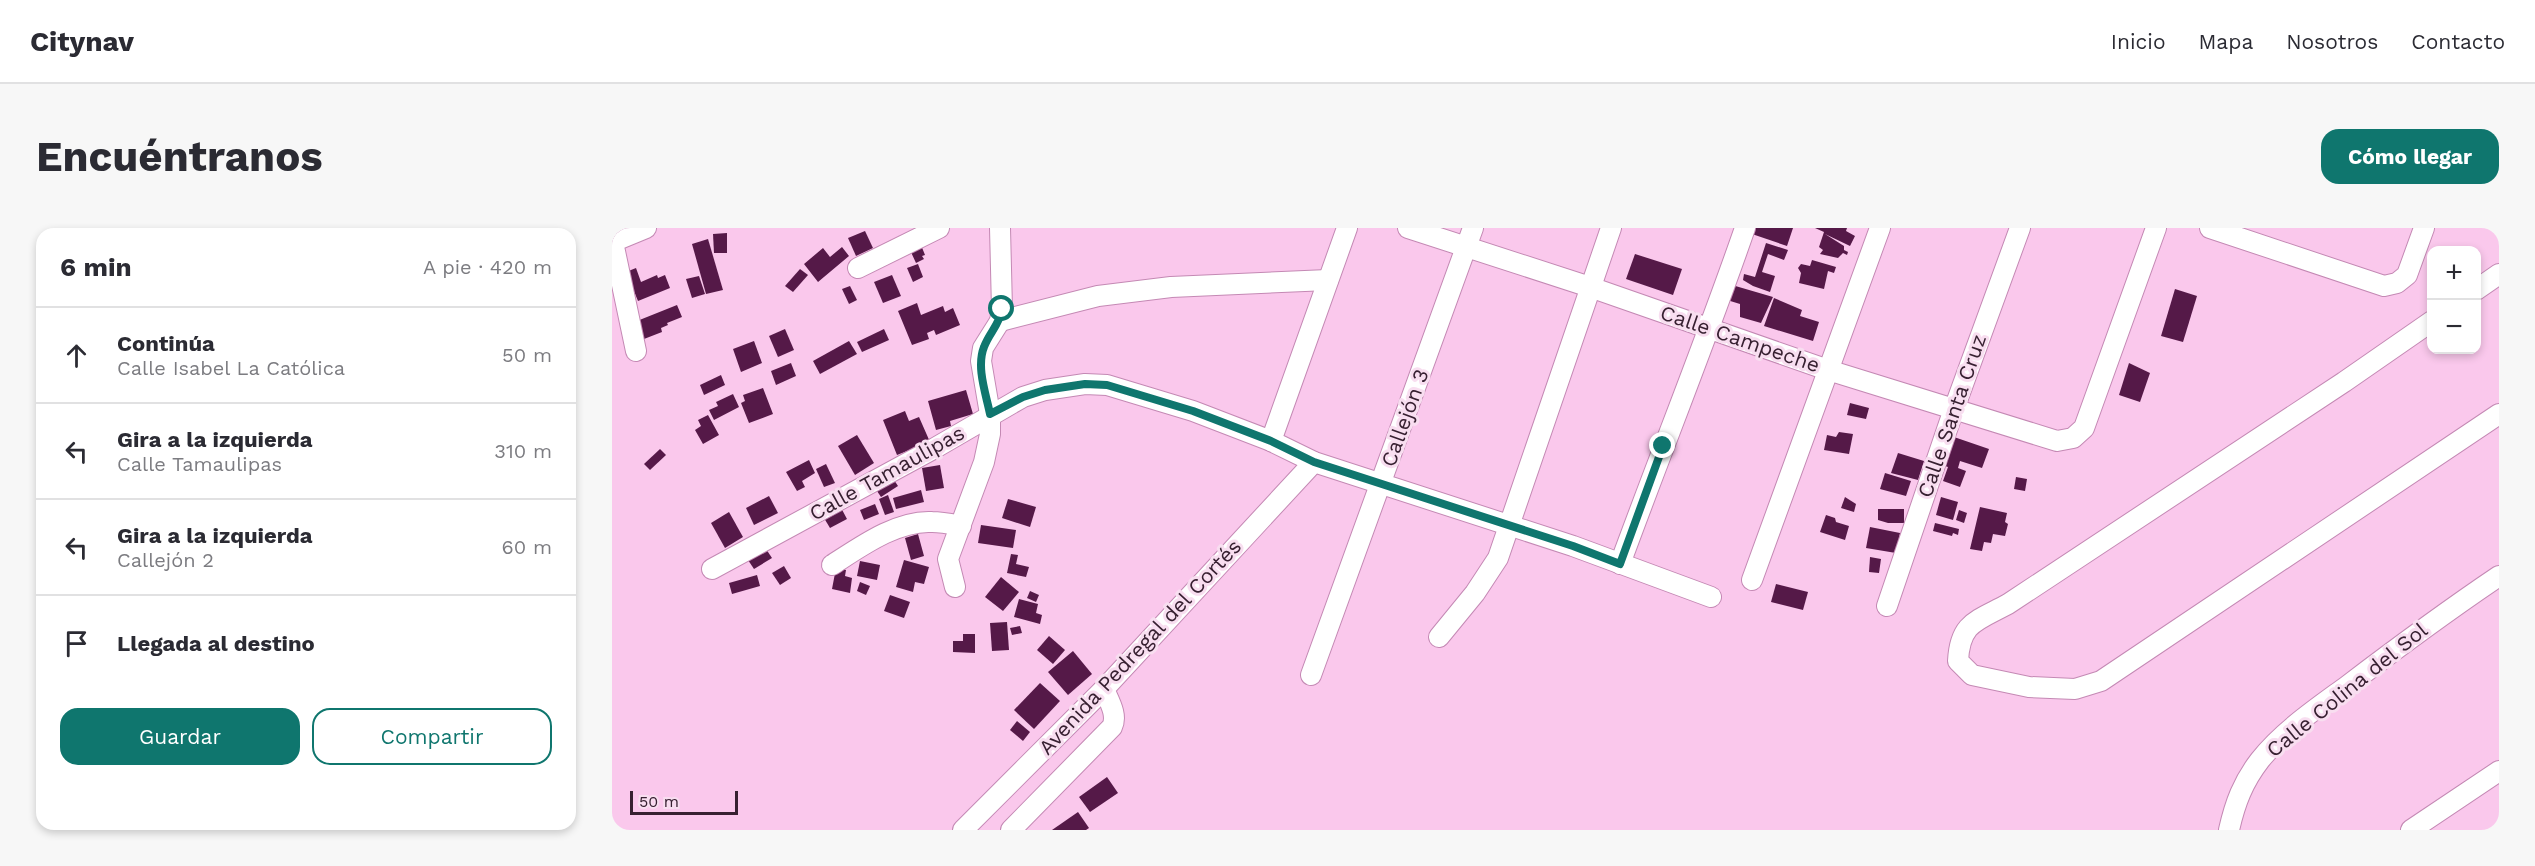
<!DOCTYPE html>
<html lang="es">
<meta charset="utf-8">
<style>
body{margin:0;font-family:"Work Sans",sans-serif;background:#f7f7f7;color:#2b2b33}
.controls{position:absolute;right:18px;top:18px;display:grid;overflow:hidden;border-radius:12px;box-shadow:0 3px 9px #0003}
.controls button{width:54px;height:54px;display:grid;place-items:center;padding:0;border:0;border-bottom:2px solid #e1e1e2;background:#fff;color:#2b2b33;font:30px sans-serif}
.scale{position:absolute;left:18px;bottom:15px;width:108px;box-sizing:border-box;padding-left:6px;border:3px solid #372031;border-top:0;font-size:16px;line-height:21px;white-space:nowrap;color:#372031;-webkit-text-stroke:4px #f8def0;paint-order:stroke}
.stop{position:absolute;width:18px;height:18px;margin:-14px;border:4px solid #0f766e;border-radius:50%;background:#fff}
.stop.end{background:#0f766e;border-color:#fff;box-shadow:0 2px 6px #0008}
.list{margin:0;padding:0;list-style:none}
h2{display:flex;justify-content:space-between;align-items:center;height:78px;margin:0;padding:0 24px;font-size:26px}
h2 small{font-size:20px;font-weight:400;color:#7c7c81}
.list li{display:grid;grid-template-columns:39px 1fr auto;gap:18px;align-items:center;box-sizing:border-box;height:96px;padding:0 24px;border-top:2px solid #e1e1e2}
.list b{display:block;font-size:22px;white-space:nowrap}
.list p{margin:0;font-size:20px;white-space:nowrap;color:#7c7c81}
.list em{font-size:20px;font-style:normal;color:#7c7c81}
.actions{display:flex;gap:12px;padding:18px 24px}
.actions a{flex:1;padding:14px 0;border:2px solid #0f766e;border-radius:18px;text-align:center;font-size:21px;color:#0f766e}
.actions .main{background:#0f766e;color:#fff}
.icon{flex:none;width:33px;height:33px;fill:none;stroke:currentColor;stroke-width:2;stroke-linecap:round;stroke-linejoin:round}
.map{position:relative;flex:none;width:1887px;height:602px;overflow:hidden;border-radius:18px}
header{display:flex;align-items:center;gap:36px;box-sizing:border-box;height:84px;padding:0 30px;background:#fff;border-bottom:2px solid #e1e1e2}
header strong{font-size:28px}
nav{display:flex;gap:33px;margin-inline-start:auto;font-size:21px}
.intro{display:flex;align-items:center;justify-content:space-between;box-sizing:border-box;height:144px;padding:0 36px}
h1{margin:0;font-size:42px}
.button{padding:15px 27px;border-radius:18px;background:#0f766e;color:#fff;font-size:21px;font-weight:700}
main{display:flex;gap:36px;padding:0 36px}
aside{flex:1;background:#fff;border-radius:18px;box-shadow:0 3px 9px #0003}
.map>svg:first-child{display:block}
</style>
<header>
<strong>Citynav</strong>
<nav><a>Inicio</a><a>Mapa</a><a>Nosotros</a><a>Contacto</a></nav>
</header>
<div class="intro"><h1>Encuéntranos</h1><a class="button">Cómo llegar</a></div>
<main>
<aside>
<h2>6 min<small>A pie · 420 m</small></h2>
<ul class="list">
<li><svg class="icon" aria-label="ahead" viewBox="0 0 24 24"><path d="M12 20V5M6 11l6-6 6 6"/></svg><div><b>Continúa</b><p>Calle Isabel La Católica</p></div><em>50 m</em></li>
<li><svg class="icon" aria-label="left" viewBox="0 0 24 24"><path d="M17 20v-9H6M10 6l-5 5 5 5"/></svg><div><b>Gira a la izquierda</b><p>Calle Tamaulipas</p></div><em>310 m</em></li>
<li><svg class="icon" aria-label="left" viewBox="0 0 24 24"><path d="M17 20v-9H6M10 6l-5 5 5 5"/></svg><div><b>Gira a la izquierda</b><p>Callejón 2</p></div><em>60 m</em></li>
<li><svg class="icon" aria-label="arrive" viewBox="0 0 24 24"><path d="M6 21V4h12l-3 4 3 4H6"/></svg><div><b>Llegada al destino</b></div></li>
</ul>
<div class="actions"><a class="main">Guardar</a><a>Compartir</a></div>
</aside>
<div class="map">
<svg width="1887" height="602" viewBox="0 0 1887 602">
<rect width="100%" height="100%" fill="#fac8ec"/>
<g fill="#551948">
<polygon points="1139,0 1181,0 1175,18 1137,5"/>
<polygon points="1203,0 1235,0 1234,3 1243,8 1238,18 1213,6 1232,18 1232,22 1236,24 1235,27 1231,25 1226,30 1208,26 1211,22 1207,19 1212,4"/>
<polygon points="253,3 261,20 244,28 236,10"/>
<polygon points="115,5 115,25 102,25 101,6"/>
<polygon points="96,11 111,62 94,66 80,16"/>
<polygon points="1154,15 1176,22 1172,32 1156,26 1150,44 1163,48 1158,64 1141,58 1131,52 1132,46 1143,49"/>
<polygon points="309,17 313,27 310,28 312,31 304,35 298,22"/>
<polygon points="230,19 237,28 206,54 192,36 211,20 218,29"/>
<polygon points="1023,26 1070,41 1061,67 1014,51"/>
<polygon points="1200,32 1224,39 1222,45 1216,43 1212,61 1187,55 1189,45 1186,40 1189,36 1198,38"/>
<polygon points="306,36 311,49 301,54 295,40"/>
<polygon points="24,40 29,54 45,47 46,50 53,47 58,60 26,73 14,44"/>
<polygon points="188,41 196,47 181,64 173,58"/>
<polygon points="280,47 289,68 271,75 262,54"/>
<polygon points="87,48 93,66 80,70 74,51"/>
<polygon points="1120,57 1161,69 1149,95 1128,89 1128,76 1115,72"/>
<polygon points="238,58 245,72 237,76 230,61"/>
<polygon points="1563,61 1585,68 1571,114 1549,108"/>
<polygon points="1162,70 1190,82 1188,88 1207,94 1201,113 1152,98"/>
<polygon points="305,75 309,87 331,78 333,84 341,80 348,97 324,107 322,102 315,105 317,111 300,117 286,83"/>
<polygon points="65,77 70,89 55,95 56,97 49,100 50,104 32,111 25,93"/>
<polygon points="173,101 182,122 166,129 157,108"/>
<polygon points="272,101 277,112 250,124 245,114"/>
<polygon points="142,113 150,135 129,144 121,121"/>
<polygon points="237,113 245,126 208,146 201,133"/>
<polygon points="179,135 184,148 164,157 159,143"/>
<polygon points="1517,135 1538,145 1528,174 1507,167"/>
<polygon points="109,147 113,157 92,167 88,157"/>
<polygon points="151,160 161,186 137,195 129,175 133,173 131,167"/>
<polygon points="354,162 361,186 338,193 339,198 324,202 316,173"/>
<polygon points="121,166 127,179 102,192 97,182 106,178 104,174"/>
<polygon points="1238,175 1257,180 1254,191 1235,187"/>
<polygon points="293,183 297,193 307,189 318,214 285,227 271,192"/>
<polygon points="96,187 107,207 91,216 83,202 89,198 86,192"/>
<polygon points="1227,204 1241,206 1237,226 1212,222 1215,207 1224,209"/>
<polygon points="245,207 262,235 243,247 226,218"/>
<polygon points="1342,209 1377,221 1370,240 1348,233 1346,240 1354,243 1348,259 1331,253 1336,239 1333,238"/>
<polygon points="48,221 54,227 38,242 32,236"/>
<polygon points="1286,225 1312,233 1306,252 1279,245"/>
<polygon points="197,232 203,245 190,253 193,259 185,263 174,244"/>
<polygon points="214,236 223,255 212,259 204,241"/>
<polygon points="328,237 332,260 314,263 310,240"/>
<polygon points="1273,245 1299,253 1294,268 1268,261"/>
<polygon points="280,249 286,258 269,269 263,260"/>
<polygon points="1404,249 1415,251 1413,263 1402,261"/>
<polygon points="309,262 312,274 284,281 281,270"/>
<polygon points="276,267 282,284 273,287 267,271"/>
<polygon points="157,268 166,285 142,297 134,280"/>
<polygon points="1233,269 1244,276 1242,284 1229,280"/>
<polygon points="1329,269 1346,274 1341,292 1324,287"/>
<polygon points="396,271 424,279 418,299 390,290"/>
<polygon points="227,276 235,291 218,300 209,285"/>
<polygon points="263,276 267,286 252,292 248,282"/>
<polygon points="1368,279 1395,285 1393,294 1396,296 1393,308 1381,306 1379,315 1372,314 1370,323 1358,321"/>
<polygon points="1266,281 1292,281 1292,295 1276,295 1266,292"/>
<polygon points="1347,282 1355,285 1352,295 1344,292"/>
<polygon points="117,284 131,309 113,320 99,295"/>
<polygon points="1214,287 1223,290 1224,294 1237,298 1233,312 1208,304"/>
<polygon points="1323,295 1347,301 1346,307 1341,305 1340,308 1321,303"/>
<polygon points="369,297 404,302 401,320 366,315"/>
<polygon points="1258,299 1288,305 1284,325 1254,320"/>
<polygon points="306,306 312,328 299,332 293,310"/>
<polygon points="152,318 160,330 142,341 134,329"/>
<polygon points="399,326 406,327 404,336 417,339 414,349 395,345"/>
<polygon points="1258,329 1269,331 1267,345 1257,344"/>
<polygon points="292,332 317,339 312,356 303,354 301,364 284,359"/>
<polygon points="248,333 268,337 265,352 245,348"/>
<polygon points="172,338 179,350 168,357 160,345"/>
<polygon points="224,340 234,342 233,348 240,350 238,365 220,361"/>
<polygon points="145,347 148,358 120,366 117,355"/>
<polygon points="389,349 407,364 391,383 373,369"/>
<polygon points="248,354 258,358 254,367 245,363"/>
<polygon points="1164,356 1196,364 1191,382 1159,374"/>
<polygon points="418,363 427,367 424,374 415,370"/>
<polygon points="278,367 298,374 292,390 272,383"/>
<polygon points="407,371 426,376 424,385 430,387 428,396 402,389"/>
<polygon points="395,394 397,422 380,423 378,395"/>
<polygon points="408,398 410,405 400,407 398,400"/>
<polygon points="351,406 363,406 363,425 341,424 341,413 351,413"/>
<polygon points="437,408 453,422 441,436 425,422"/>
<polygon points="461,423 480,446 456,467 436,444"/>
<polygon points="428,455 448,473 422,501 402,482"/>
<polygon points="405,493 418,504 411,513 398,502"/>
<polygon points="495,549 506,565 478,584 467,569"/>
<polygon points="466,584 477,600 474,602 440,602"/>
</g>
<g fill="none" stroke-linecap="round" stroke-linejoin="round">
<defs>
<g id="minor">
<polyline points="796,0 978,59 1216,142 1445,213 1461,210 1472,200 1544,0"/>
<polyline points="1598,0 1772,58 1785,55 1795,47 1812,0"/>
<polyline points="0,14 34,0"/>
<polyline points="1,14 24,123"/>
<polyline points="246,40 327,0"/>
<polyline points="1864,62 1887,46"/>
<polyline points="388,93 486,68 559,59 716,52"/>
<path d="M 1820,93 L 1732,154 L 1396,376 C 1365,393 1348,394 1346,433 L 1360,447 L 1417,459 L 1463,461 L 1489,453 L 1887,186"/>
<polyline points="659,213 735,0"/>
<path d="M 1008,336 C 1049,224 1094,113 1133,0"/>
<path d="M 220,337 C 248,319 285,292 320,294 C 330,294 339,296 349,298"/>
<polyline points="100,341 323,220 411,169 433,162 473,156 495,157 581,183 659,213 702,234 961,318 1099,369"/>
<polyline points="1140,352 1268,0"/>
<polyline points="343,359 336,331 372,234 378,206 378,186 369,133 371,120 388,93 390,81 388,0"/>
<polyline points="1275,378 1342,181 1408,0"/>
<polyline points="827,409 863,365 886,330 999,0"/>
<polyline points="699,447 861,0"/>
<polyline points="351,602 492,461 702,234"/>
<path d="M 399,602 L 500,499 C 506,487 497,473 492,461"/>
<path d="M 1617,602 C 1623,575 1631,554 1648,532 C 1671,503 1705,480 1735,458 C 1785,420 1835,383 1887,348"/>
<polyline points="1799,602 1887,543"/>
</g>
</defs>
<use href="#minor" stroke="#c489b4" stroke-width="22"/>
<use href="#minor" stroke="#fff" stroke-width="20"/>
</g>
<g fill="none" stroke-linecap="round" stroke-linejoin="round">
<path stroke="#0f766e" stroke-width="8" d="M 390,81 C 388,96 377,105 372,119 C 364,139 374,166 378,186 L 411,169 L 433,162 L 473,156 L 495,157 L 581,183 L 659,213 L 702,234 L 961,318 L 1008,336 L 1051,218"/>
</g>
<g text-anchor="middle" stroke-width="6" stroke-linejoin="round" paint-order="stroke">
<g font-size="21" fill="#372031" stroke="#f8def0">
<text transform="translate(1128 111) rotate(19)" y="7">Calle Campeche</text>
<text transform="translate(1340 188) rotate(-71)" y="7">Calle Santa Cruz</text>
<text transform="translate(793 190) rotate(-70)" y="7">Callejón 3</text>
<text transform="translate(275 245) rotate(-29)" y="7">Calle Tamaulipas</text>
<text transform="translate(528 419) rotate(-47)" y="7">Avenida Pedregal del Cortés</text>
<text transform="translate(1735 462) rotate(-39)" y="7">Calle Colina del Sol</text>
</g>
</g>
</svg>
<div class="controls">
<button>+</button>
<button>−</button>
</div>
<div class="scale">50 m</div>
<div class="stop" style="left:390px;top:81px"></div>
<div class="stop end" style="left:1051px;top:218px"></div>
</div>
</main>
